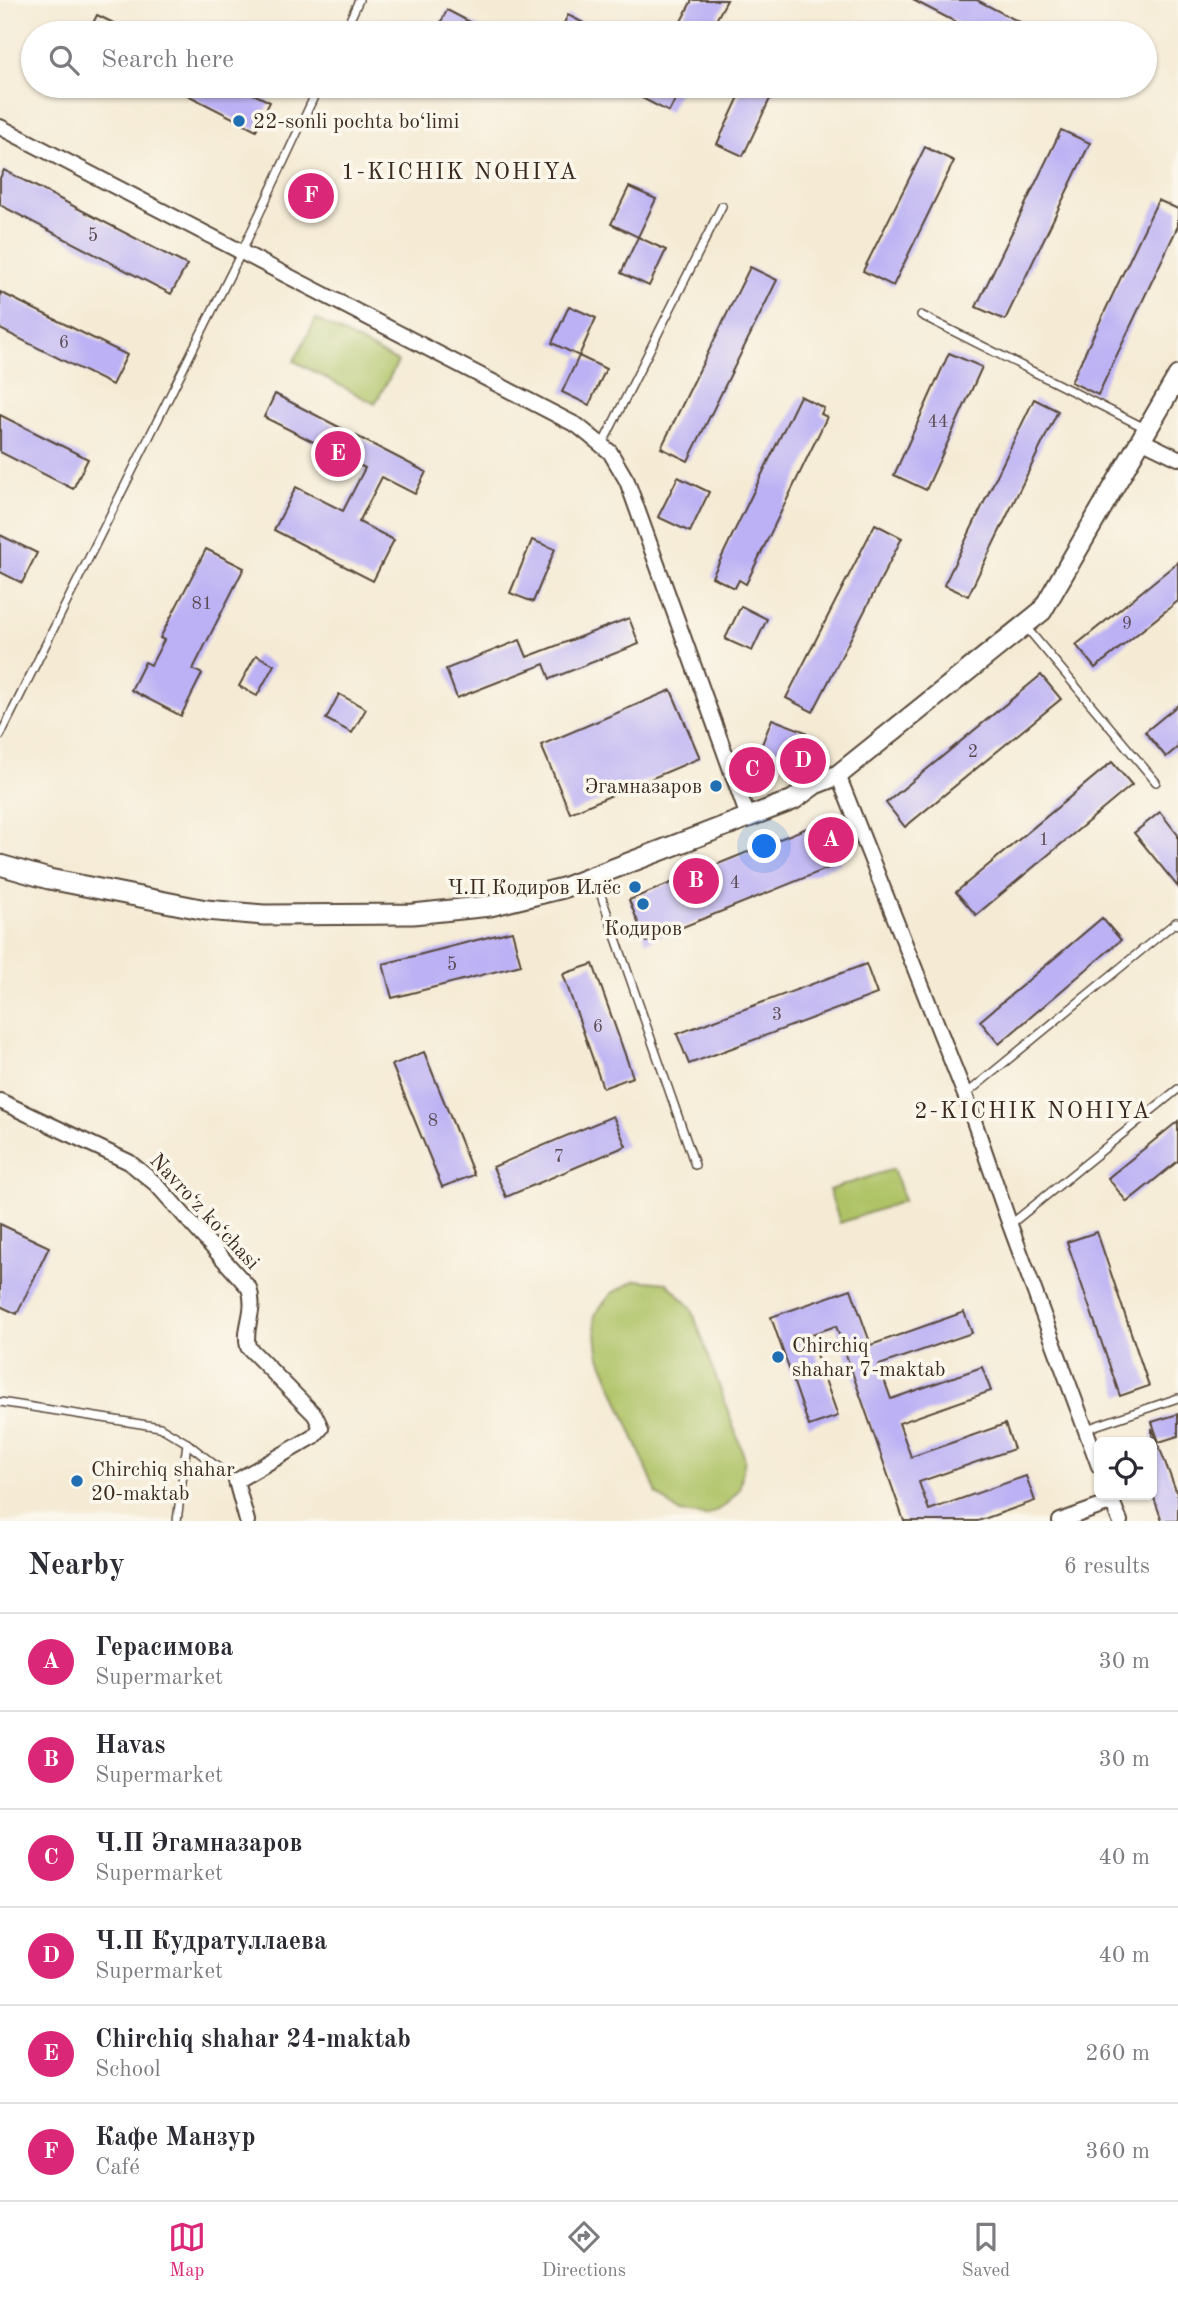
<!DOCTYPE html>
<meta charset="utf-8">
<style>
body{margin:0;font-family:"Old Standard TT",serif;background:#f7f7f7;color:#2b2b33}
.controls{position:absolute;right:21px;bottom:21px;display:grid;overflow:hidden;border-radius:10px;box-shadow:0 2px 5px #0004}
.controls button{width:63px;height:63px;display:grid;place-items:center;padding:0;border:0;border-bottom:2px solid #e1e1e2;background:#fff;color:#2b2b33;font:35px sans-serif}
.you{position:absolute;left:765px;top:847px;width:24px;height:24px;margin:-18px;border:5px solid #fff;border-radius:50%;background:#1a73e8;box-shadow:0 0 0 10px #1a73e833}
.badge{display:grid;place-items:center;width:46px;height:46px;border-radius:50%;background:#db2777;color:#fff;font-size:23px;font-weight:700}
.pin{position:absolute;translate:-50% -50%;border:4px solid #fff;box-shadow:0 2px 7px #0006}
.list{margin:0;padding:0;list-style:none}
h2{display:flex;justify-content:space-between;align-items:center;height:91px;margin:0;padding:0 28px;font-size:30px}
h2 small{font-size:23px;font-weight:400;color:#7c7c81}
.list li{display:grid;grid-template-columns:46px 1fr auto;gap:21px;align-items:center;box-sizing:border-box;height:98px;padding:0 28px;border-top:2px solid #e1e1e2}
.list b{display:block;font-size:26px;white-space:nowrap}
.list p{margin:0;font-size:23px;white-space:nowrap;color:#7c7c81}
.list em{font-size:23px;font-style:normal;color:#7c7c81}
.icon{flex:none;width:38px;height:38px;fill:none;stroke:currentColor;stroke-width:2;stroke-linecap:round;stroke-linejoin:round}
.map{position:relative;flex:none;width:1178px;height:1521px;overflow:hidden}
.search{position:absolute;background:#fff;box-shadow:0 2px 5px #0004;left:21px;right:21px;top:21px;height:77px;display:flex;align-items:center;gap:18px;box-sizing:border-box;padding:0 24px;border-radius:38px;color:#7c7c81;font-size:26px}
.sheet{height:679px;background:#fff}
nav{display:flex;justify-content:space-around;align-items:center;box-sizing:border-box;height:98px;border-top:2px solid #e1e1e2;background:#fff;font-size:19px;color:#7c7c81}
nav a{display:grid;justify-items:center;gap:4px}
nav .on{color:#db2777}
.map>svg:first-child{display:block}
</style>
<div class="map">
<svg width="1178" height="1521" viewBox="0 0 1178 1521">
<rect width="100%" height="100%" fill="#fbf7ec"/>
<filter id="ink" filterUnits="userSpaceOnUse"><feTurbulence type="fractalNoise" baseFrequency=".0143" numOctaves="2"/><feDisplacementMap in="SourceGraphic" scale="14" xChannelSelector="R" yChannelSelector="G"/><feConvolveMatrix kernelMatrix="1 2 1 2 8 2 1 2 1" color-interpolation-filters="sRGB"/></filter>
<filter id="wash" filterUnits="userSpaceOnUse"><feTurbulence type="fractalNoise" baseFrequency=".00686" numOctaves="4" result="noise"/><feDisplacementMap in="SourceGraphic" scale="28" xChannelSelector="R" yChannelSelector="G"/><feGaussianBlur stdDeviation="1.57" result="paint"/><feColorMatrix in="noise" values="0 0 0 0 0 0 0 0 0 0 0 0 0 0 0 0 0 1.4 0 .05"/><feComposite in="paint" operator="in"/></filter>
<g filter="url(#wash)">
<rect width="100%" height="100%" fill="#f5ebd5"/>
<g fill="#afc366" stroke="#757642" stroke-width="2">
<polygon points="316,319 398,362 375,404 294,361"/>
<polygon points="893,1169 904,1201 840,1223 829,1190"/>
<polygon points="636,1280 667,1283 691,1307 745,1459 739,1490 726,1505 707,1516 680,1513 657,1494 598,1352 594,1315 612,1293"/>
</g>
<g id="blocks">
<g fill="#bcb1f4">
<polygon points="692,0 727,0 709,33 675,33"/>
<polygon points="913,0 977,0 1041,33 977,33"/>
<polygon points="447,10 491,33 442,33 445,27 440,24"/>
<polygon points="97,15 134,33 88,33"/>
<polygon points="568,15 603,33 559,33"/>
<polygon points="170,86 237,86 270,102 256,130"/>
<polygon points="648,86 682,86 669,112 642,98"/>
<polygon points="744,86 776,86 743,156 717,144"/>
<polygon points="1061,130 1090,143 1005,320 976,307"/>
<polygon points="925,147 954,161 893,286 863,271"/>
<polygon points="4,170 187,265 171,294 0,205 0,178"/>
<polygon points="629,187 656,199 638,237 611,224"/>
<polygon points="1158,200 1178,209 1178,226 1098,395 1071,382"/>
<polygon points="638,237 666,250 649,286 621,273"/>
<polygon points="750,267 777,280 688,461 661,448"/>
<polygon points="0,292 127,355 112,385 0,329"/>
<polygon points="569,306 596,318 579,356 552,343"/>
<polygon points="949,353 982,367 926,490 894,475"/>
<polygon points="579,356 606,369 589,405 562,392"/>
<polygon points="275,394 426,472 415,494 382,477 359,522 394,540 373,581 274,530 296,487 343,511 365,468 264,417"/>
<polygon points="800,396 824,408 821,414 827,417 746,584 739,580 735,588 712,577"/>
<polygon points="1034,399 1058,411 968,596 944,585"/>
<polygon points="0,415 88,459 73,489 0,452"/>
<polygon points="678,477 709,492 690,532 658,517"/>
<polygon points="875,524 902,538 813,712 786,698"/>
<polygon points="0,535 37,553 22,583 0,572"/>
<polygon points="532,540 555,549 533,602 510,593"/>
<polygon points="206,549 244,568 193,669 202,674 181,716 131,690 145,662 151,665 164,640 160,638"/>
<polygon points="1178,562 1178,601 1095,668 1076,645"/>
<polygon points="741,606 767,619 752,651 725,639"/>
<polygon points="629,618 639,644 550,679 544,664 457,698 446,669 520,640 527,657"/>
<polygon points="256,655 274,665 257,696 239,686"/>
<polygon points="1041,675 1061,699 905,827 886,803"/>
<polygon points="671,690 700,758 570,813 541,745"/>
<polygon points="339,694 366,709 352,733 326,719"/>
<polygon points="1178,705 1178,747 1166,757 1145,732"/>
<polygon points="772,719 806,732 793,765 759,752"/>
<polygon points="1112,762 1132,785 976,915 956,892"/>
<polygon points="1160,812 1178,835 1178,887 1134,833"/>
<polygon points="824,821 841,863 646,942 629,900"/>
<polygon points="1102,918 1121,940 999,1044 980,1021"/>
<polygon points="512,931 521,965 392,998 383,964"/>
<polygon points="593,964 633,1077 603,1088 563,974"/>
<polygon points="866,964 877,994 689,1064 677,1034"/>
<polygon points="424,1052 474,1175 442,1187 392,1065"/>
<polygon points="613,1116 626,1146 506,1197 493,1167"/>
<polygon points="1178,1121 1178,1161 1127,1202 1108,1178"/>
<polygon points="0,1224 49,1247 17,1314 0,1306"/>
<polygon points="1097,1232 1149,1386 1120,1396 1067,1242"/>
<polygon points="851,1289 871,1345 964,1312 972,1333 879,1365 891,1399 982,1367 991,1391 899,1423 911,1457 1005,1424 1014,1449 919,1482 929,1510 1026,1476 1035,1501 978,1521 904,1521 836,1326 809,1335 838,1416 809,1426 771,1317"/>
<polygon points="1178,1414 1178,1436 1159,1442 1152,1422"/>
<polygon points="1152,1428 1178,1496 1178,1521 1162,1521 1152,1492"/>
</g>
</g>
</g>
<g filter="url(#ink)">
<use href="#blocks" fill-opacity="0" stroke="#574739" stroke-width="2"/>
<g fill="none" stroke-linecap="round" stroke-linejoin="round">
<defs>
<g id="lane">
<polyline points="344,33 359,0"/>
<polyline points="921,315 1147,429"/>
<polyline points="602,445 722,206"/>
<polyline points="1026,627 1156,782"/>
<polyline points="0,736 242,251 319,86"/>
<polyline points="595,878 695,1165"/>
<polyline points="965,1095 1176,922 1178,925"/>
<polyline points="1011,1224 1178,1089"/>
<polyline points="0,1402 160,1427 187,1443 235,1481"/>
<polyline points="1086,1429 1178,1398"/>
<polyline points="177,1521 187,1443"/>
</g>
<g id="street">
<polyline points="0,127 578,426 610,452 627,481 748,817"/>
<polyline points="1141,440 1178,458"/>
<polyline points="838,775 965,1095 1010,1225 1099,1466"/>
<path d="M 0,1101 L 129,1162 L 156,1184 L 249,1288 C 257,1312 243,1326 248,1347 L 315,1415 L 321,1428 L 313,1437 L 236,1481 L 247,1521"/>
<polyline points="1110,1496 1120,1521"/>
<polyline points="1060,1521 1113,1502"/>
</g>
<polyline id="secondary" points="0,865 49,879 206,910 264,915 413,914 490,906 563,888 793,800 815,784 838,775 1042,611 1178,376"/>
</defs>
<use href="#lane" stroke="#574739" stroke-width="10"/>
<use href="#street" stroke="#574739" stroke-width="18"/>
<use href="#secondary" stroke="#574739" stroke-width="23"/>
<use href="#lane" stroke="#fff" stroke-width="7"/>
<use href="#street" stroke="#fff" stroke-width="14"/>
<use href="#secondary" stroke="#fff" stroke-width="19"/>
</g>
</g>
<g fill="#1f6fb2" stroke="#fbf7ec" stroke-width="2.5">
<circle cx="239" cy="121" r="7"/>
<circle cx="716" cy="786" r="7"/>
<circle cx="635" cy="887" r="7"/>
<circle cx="643" cy="904" r="7"/>
<circle cx="778" cy="1357" r="7"/>
<circle cx="77" cy="1481" r="7"/>
</g>
<g text-anchor="middle" stroke-width="7" stroke-linejoin="round" paint-order="stroke">
<g font-size="18" fill="#5b4c54">
<text x="93" y="241">5</text>
<text x="64" y="348">6</text>
<text x="938" y="427">44</text>
<text x="202" y="609">81</text>
<text x="1127" y="629">9</text>
<text x="973" y="757">2</text>
<text x="1044" y="845">1</text>
<text x="735" y="888">4</text>
<text x="452" y="970">5</text>
<text x="777" y="1020">3</text>
<text x="598" y="1032">6</text>
<text x="433" y="1126">8</text>
<text x="559" y="1162">7</text>
</g>
<g font-size="21" fill="#3b2a1e" stroke="#fbf7ec" text-anchor="start">
<text x="253" y="128">22-sonli pochta bo‘limi</text>
<text x="702" y="793" text-anchor="end">Эгамназаров</text>
<text x="621" y="894" text-anchor="end">Ч.П Кодиров Илёс</text>
<text x="643" y="935" text-anchor="middle">Кодиров</text>
<text x="792" y="1352">Chirchiq<tspan x="792" dy="24">shahar 7-maktab</tspan></text>
<text x="91" y="1476">Chirchiq shahar<tspan x="91" dy="24">20-maktab</tspan></text>
</g>
<g font-size="21" fill="#3b2a1e" stroke="#fbf7ec">
<text transform="translate(205 1211) rotate(47)" y="7">Navro‘z ko‘chasi</text>
</g>
<g font-size="23" letter-spacing="2" fill="#3b2a1e" stroke="#fbf7ec">
<text x="460" y="179">1-KICHIK NOHIYA</text>
<text x="1033" y="1118">2-KICHIK NOHIYA</text>
</g>
</g>
</svg>
<div class="controls">
<button><svg class="icon" aria-label="locate" viewBox="0 0 24 24"><circle cx="12" cy="12" r="6"/><path d="M12 2v4M12 18v4M2 12h4M18 12h4"/></svg></button>
</div>
<div class="you"></div>
<div class="pin badge" style="left:831px;top:840px">A</div>
<div class="pin badge" style="left:696px;top:881px">B</div>
<div class="pin badge" style="left:752px;top:770px">C</div>
<div class="pin badge" style="left:803px;top:761px">D</div>
<div class="pin badge" style="left:338px;top:454px">E</div>
<div class="pin badge" style="left:311px;top:196px">F</div>
<div class="search"><svg class="icon" aria-label="search" viewBox="0 0 24 24"><circle cx="10" cy="10" r="6"/><path d="M15 15l6 6"/></svg>Search here</div>
</div>
<section class="sheet">
<h2>Nearby<small>6 results</small></h2>
<ul class="list">
<li><span class="badge">A</span><div><b>Герасимова</b><p>Supermarket</p></div><em>30 m</em></li>
<li><span class="badge">B</span><div><b>Havas</b><p>Supermarket</p></div><em>30 m</em></li>
<li><span class="badge">C</span><div><b>Ч.П Эгамназаров</b><p>Supermarket</p></div><em>40 m</em></li>
<li><span class="badge">D</span><div><b>Ч.П Кудратуллаева</b><p>Supermarket</p></div><em>40 m</em></li>
<li><span class="badge">E</span><div><b>Chirchiq shahar 24-maktab</b><p>School</p></div><em>260 m</em></li>
<li><span class="badge">F</span><div><b>Кафе Манзур</b><p>Café</p></div><em>360 m</em></li>
</ul>
</section>
<nav>
<a class="on"><svg class="icon" aria-label="map" viewBox="0 0 24 24"><path d="M3 6l6-2 6 2 6-2v14l-6 2-6-2-6 2zM9 4v14M15 6v14"/></svg>Map</a>
<a><svg class="icon" aria-label="directions" viewBox="0 0 24 24"><path d="M12 3l9 9-9 9-9-9zM9 14v-3h6M13 9l2 2-2 2"/></svg>Directions</a>
<a><svg class="icon" aria-label="saved" viewBox="0 0 24 24"><path d="M7 4h10v16l-5-4-5 4z"/></svg>Saved</a>
</nav>
